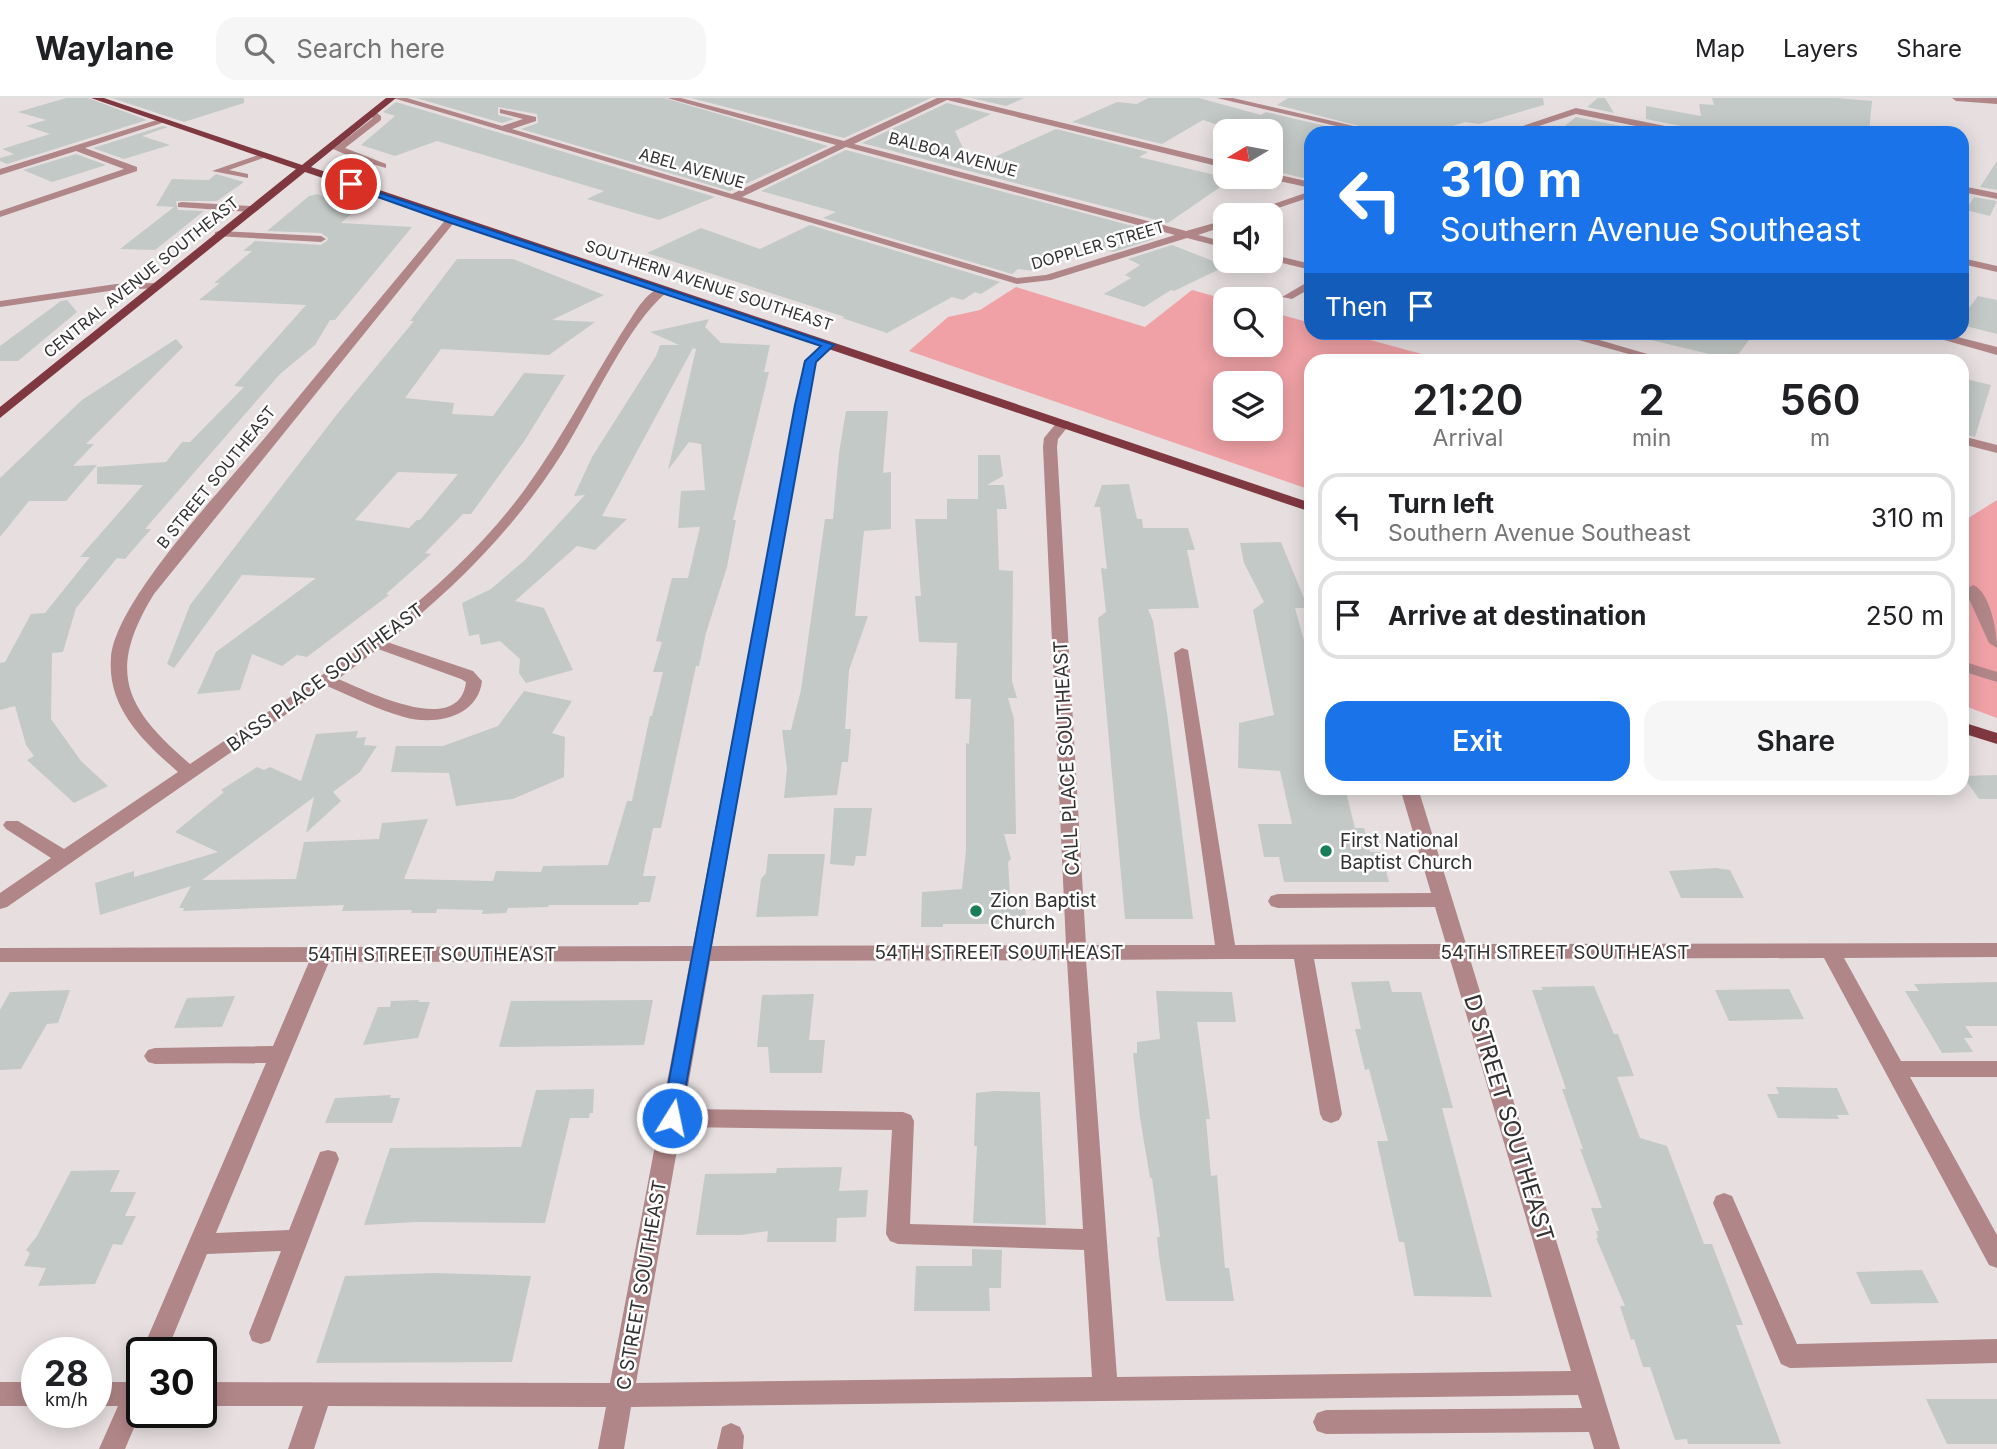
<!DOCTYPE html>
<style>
:root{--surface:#fff;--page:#f6f6f6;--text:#202124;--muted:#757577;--line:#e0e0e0;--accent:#1a73e8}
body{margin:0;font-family:Inter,sans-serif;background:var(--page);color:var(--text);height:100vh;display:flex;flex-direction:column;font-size:26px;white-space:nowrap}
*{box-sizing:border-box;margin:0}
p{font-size:23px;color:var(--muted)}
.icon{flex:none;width:38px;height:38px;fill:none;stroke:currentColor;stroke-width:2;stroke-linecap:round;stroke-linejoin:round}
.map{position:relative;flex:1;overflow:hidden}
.side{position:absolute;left:1304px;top:256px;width:665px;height:441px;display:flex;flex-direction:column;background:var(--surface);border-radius:21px;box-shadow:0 4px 18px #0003}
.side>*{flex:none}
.banner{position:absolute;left:1304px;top:28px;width:665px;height:214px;border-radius:21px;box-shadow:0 4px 18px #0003;background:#1a73e8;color:#fff;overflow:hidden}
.needle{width:46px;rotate:260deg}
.tools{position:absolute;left:1213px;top:21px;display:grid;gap:14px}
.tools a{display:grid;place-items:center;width:70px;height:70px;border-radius:14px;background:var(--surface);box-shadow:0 4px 18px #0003;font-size:35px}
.speed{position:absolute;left:21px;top:1239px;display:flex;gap:14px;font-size:35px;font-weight:700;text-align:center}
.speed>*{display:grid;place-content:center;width:91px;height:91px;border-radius:50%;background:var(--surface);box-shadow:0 4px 18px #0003;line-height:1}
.speed small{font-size:18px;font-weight:400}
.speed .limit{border:4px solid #111;border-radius:10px;background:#fff;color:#111}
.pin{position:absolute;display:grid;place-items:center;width:60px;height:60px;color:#fff;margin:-30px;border:4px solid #fff;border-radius:50%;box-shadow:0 2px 7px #0007}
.me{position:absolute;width:77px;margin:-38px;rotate:10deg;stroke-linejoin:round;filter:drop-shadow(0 0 5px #0008)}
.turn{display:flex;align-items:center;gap:24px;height:147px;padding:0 21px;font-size:32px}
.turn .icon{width:91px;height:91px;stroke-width:2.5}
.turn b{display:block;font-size:49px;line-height:60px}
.then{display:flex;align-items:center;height:66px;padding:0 21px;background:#0003;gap:14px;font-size:26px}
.eta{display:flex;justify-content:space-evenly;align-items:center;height:119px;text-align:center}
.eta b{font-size:42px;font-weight:600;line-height:49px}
.action{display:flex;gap:14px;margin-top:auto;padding:14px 21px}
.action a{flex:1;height:80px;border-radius:21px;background:var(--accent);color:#fff;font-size:28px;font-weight:600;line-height:80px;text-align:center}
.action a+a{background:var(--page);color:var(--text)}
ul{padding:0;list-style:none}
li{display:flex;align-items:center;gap:21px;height:88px;margin:0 14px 10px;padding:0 7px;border:4px solid var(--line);border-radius:21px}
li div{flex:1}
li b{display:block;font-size:26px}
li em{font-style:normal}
header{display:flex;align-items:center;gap:42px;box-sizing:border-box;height:98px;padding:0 35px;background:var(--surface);border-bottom:2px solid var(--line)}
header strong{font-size:33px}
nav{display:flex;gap:38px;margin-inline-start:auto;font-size:24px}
.search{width:490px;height:63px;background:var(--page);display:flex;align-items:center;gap:18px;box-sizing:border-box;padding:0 24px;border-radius:21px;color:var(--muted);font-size:26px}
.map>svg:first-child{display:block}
</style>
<header>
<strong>Waylane</strong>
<div class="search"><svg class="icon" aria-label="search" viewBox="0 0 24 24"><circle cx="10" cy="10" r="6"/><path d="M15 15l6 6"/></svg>Search here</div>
<nav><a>Map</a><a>Layers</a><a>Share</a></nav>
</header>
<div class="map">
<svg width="1997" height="1351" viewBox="0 0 1997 1351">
<rect width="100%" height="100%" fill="#e7dfdf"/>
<g fill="#efa1a5" fill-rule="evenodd">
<path d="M1016,189L1145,229L1192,192L1225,201V247H1270L1271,214L1311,225V234L1344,235L1444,262H1311V392L909,253L948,219L980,212ZM1225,285H1270V331H1225Z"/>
<polygon points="1997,402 1997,620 1962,607 1962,424"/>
</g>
<g fill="#c3c9c6" fill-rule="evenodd">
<polygon points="66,0 88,0 147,22 7,66 0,63 0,60 14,56 2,51 50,36 26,28 46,22 18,14"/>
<polygon points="112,0 244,0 244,5 184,24"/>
<polygon points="416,0 664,0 828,48 730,93 521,31 538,25 537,16 498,9 498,17 514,21 502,25"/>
<polygon points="691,0 931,0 844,40"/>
<polygon points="971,0 1024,0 1006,8"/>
<polygon points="1148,0 1199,0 1261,17 1266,14 1355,35 1311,35 1311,73 1303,80 1270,72 1270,33 1243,31 1235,33 1203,22 1162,46 1072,24 1117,4 1137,6"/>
<polygon points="1288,0 1543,0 1544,7 1479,26 1465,24 1431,35 1387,35 1277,7"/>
<polygon points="1598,0 1605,0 1614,15 1587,9"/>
<polygon points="1712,0 1836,0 1872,3 1869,35 1692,35 1686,29 1646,21 1646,8 1701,18 1699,6 1714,7"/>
<polygon points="396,4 715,99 659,122 587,101 604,93 437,43 395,58 361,47 395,18 383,14"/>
<polygon points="947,5 991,16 955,33 972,69 1056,31 1148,54 1139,59 1232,81 1168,125 862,45"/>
<polygon points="1576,19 1621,28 1626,35 1556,35"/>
<polygon points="163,28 168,29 142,38 170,47 124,61 93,50"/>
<polygon points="846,52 1155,134 1149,139 1154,141 1113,154 1087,141 1035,173 1018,171 1012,176 823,120 836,114 761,93"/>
<polygon points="76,56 106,67 52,84 23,72"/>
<polygon points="1997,63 1997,92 1980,89"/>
<polygon points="216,76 244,84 217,103 176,103 178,112 204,113 155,152 120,151 174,109 156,108 172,81 209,82"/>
<polygon points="317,96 357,111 341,125 412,129 335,222 330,222 315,247 280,276 145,431 151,431 125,461 117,460 76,510 63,554 52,555 51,621 81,663 108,688 74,705 27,662 34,658 26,647 15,608 0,612 0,565 5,564 31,516 45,515 90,459 80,459 143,387 97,386 97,369 166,364 182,344 190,344 244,289 234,288 306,207 199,202 220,185 214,185 252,153 243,153 255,143 321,147 327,143 328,140 321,135 267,133 309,98"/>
<polygon points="1974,99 1997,103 1990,118 1966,112"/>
<polygon points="810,127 1000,184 981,196 975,194 963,202 952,199 887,235 842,220 845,219 647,155 701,130 760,151"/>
<polygon points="1172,147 1226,168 1174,193 1171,192 1144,209 1104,196 1131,180 1125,177 1140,167 1128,161"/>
<path d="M457,161H513L604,197L552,222L595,224L549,257L441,251L405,300L454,305L452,316L493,318L524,275L565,277L525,342L471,416H463L425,455L431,456L386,496L389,497L307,559L297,557L282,568L252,556L240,592L197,596L216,554L316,480L242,477L174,570L167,566L190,507L338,315L414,223H410ZM398,374L458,376L420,422H417L409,430L355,422Z"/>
<polygon points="1978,198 1997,202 1997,236 1962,227 1962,219"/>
<polygon points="67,202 77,214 18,263 0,263 0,248 61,203"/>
<polygon points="709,221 705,229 721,245 770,247 764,274 769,274 733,422 736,422 727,469 706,535 699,568 696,568 661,730 653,730 643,778 656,778 650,804 639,804 638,807 549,807 548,809 508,810 506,815 482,816 483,812 437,811 436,815 411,815 412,812 342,813 344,807 183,813 184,810 179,810 191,788 100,817 95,785 134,773 134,779 218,754 175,734 224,694 221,692 257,669 264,672 270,669 301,683 316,636 358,633 356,640 366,639 364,647 377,648 360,674 333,694 341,703 306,735 314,699 202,782 296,781 304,744 379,741 382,725 428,721 404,781 493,783 496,773 541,774 543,768 608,767 627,703 632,703 650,618 652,618 663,574 653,574 662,544 656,543 672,480 688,480 700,429 678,430 681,393 705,392 701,346 689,344 668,372 696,251 693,250 602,418 627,421 595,452 577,448 515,503 544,510 573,572 526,585 519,575 520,561 500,543 481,547 479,536 469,538 462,505 491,491 525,462 585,397 574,398 592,359 656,258 660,247 679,247 650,234"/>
<polygon points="1652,234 1755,234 1734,262 1651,242"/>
<polygon points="176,241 183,249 86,346 94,346 73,368 97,367 66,403 29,403 0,439 0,380 82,302"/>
<polygon points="1962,280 1991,287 1975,339 1962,336"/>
<polygon points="846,313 888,313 883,375 891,374 891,431 864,433 855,518 868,518 849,572 845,631 851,631 848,664 842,664 837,697 784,700 787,671 782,632 791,632 801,592 825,421 833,421 839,355"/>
<polygon points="978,357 1000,357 1003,378 987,387 1004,387 1007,411 997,411 999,472 1013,473 1012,583 1017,600 1008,600 1014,621 1016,736 1004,736 1011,761 1008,764 1010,797 1025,797 1026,826 943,826 943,829 921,829 922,794 962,791 966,752 966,645 969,646 971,601 955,601 957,545 919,544 915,498 921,498 915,421 947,421 947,401 978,401"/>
<polygon points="1129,386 1137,421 1142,421 1143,430 1188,430 1195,452 1187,452 1199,510 1148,511 1153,523 1167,615 1193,821 1125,821 1098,520 1106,514 1101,470 1107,471 1100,409 1094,409 1102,387"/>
<polygon points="1281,444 1308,510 1295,510 1311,568 1311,690 1345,690 1355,730 1364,730 1370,754 1381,754 1389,784 1284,784 1279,759 1264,759 1258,726 1292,726 1280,673 1238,670 1239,625 1274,617 1253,512 1264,504 1244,465 1240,445"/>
<polygon points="524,593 572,603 552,635 565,639 564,679 513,701 456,708 449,675 391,674 396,648 443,648 498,628"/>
<polygon points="1997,677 1997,701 1979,701 1963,678"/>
<polygon points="834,710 872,710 866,758 856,758 854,768 830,766"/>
<polygon points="768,756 825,756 818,818 756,819 761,781 766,775"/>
<polygon points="1716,770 1730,772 1744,800 1681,800 1669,773"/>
<polygon points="1389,883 1392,894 1421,894 1453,1010 1442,1010 1492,1199 1414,1198 1404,1144 1399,1144 1377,1043 1388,1043 1369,971 1365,972 1355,931 1361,931 1351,884"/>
<polygon points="1997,884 1997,928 1965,928 1973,940 1964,940 1973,954 1942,955 1905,893 1919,893 1914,886"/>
<polygon points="1594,888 1614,936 1618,936 1634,978 1617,979 1640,1040 1667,1048 1704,1146 1712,1146 1715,1154 1743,1227 1736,1227 1781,1346 1688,1346 1687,1341 1675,1342 1650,1269 1643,1269 1634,1241 1631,1242 1620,1208 1625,1208 1596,1140 1598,1140 1596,1133 1599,1133 1591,1110 1602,1110 1580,1051 1583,1051 1562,991 1566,991 1532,892 1543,892 1541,889"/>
<polygon points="1789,891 1804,921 1729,923 1715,892"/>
<polygon points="70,892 58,925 47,926 21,971 0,972 0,912 10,894"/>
<polygon points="1156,893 1232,894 1236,924 1197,924 1210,1021 1206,1021 1211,1078 1217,1077 1225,1170 1229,1170 1234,1203 1166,1203 1159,1158 1157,1139 1160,1139 1152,1080 1150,1080 1140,1020 1133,955 1137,955 1137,944 1160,941"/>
<polygon points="814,896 809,942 825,942 822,975 770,975 768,949 757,949 762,897"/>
<polygon points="235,898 222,929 174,930 187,900"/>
<polygon points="419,902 418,904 430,904 418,940 363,947 378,909 390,909 391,903"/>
<polygon points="653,902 644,947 499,949 511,903"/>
<polygon points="1776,989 1837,990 1849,1017 1837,1017 1839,1021 1778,1020 1767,996 1779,996"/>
<polygon points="594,991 593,1015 590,1015 589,1020 570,1020 545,1125 417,1124 364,1127 390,1050 521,1049 536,992"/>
<polygon points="994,993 1040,994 1046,1127 973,1125 977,1048 974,1048 976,995"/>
<polygon points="391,997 390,1000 400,1000 392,1025 325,1025 335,1000"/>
<polygon points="842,1069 839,1093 868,1092 866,1119 837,1120 836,1144 767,1144 768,1133 741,1137 696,1137 705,1076 776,1075 777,1070"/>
<polygon points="120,1072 110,1094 136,1094 125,1118 136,1118 122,1147 113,1146 95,1186 38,1188 46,1170 24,1168 30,1155 26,1152 37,1138 71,1073"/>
<polygon points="972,1151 1002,1152 1001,1190 989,1190 990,1213 914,1213 916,1168 972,1168"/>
<polygon points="1922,1172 1939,1205 1871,1206 1856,1174"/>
<polygon points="434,1175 531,1178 512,1264 316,1265 345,1178"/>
<polygon points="1926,1301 1997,1301 1997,1346 1947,1346"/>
</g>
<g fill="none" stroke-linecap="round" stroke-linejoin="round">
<g fill="#b18688" fill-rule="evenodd">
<path d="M393,0H407L502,28L523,21L500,15V11L536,19V23L512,31L732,96L836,47L667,0H681L844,43L937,0H960L1225,64V70L947,2L854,46L1186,133L1225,122V128L1198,137L1225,144V150L1187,140L1051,182L1017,186ZM846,49L1175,137L1046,177L1017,180L742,99Z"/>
<polygon points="1217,0 1233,0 1384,35 1366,35"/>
<polygon points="1952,0 1997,0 1997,6 1956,3"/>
<polygon points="1576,10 1685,32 1690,35 1671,35 1576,16 1517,35 1502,35"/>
<polygon points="373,12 381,18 381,22 345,50 386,66 386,70 365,64 329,79 321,79 321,75 356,61 333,51 373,20 368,15"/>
<polygon points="160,21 168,23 85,50 137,69 137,73 0,119 0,113 124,71 76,53 0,77 0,71"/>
<polygon points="264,55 272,57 229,72 248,76 248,80 212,73"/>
<polygon points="1270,75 1311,84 1311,90 1266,80 1270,79"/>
<polygon points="1962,88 1997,95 1997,101 1962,94"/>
<polygon points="1311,93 1311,99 1257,117 1242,117"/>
<polygon points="182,104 250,108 255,111 250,114 178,109 178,105"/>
<path d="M447,120L456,122L154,496C106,574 125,610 190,666C308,586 436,510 523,394C565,337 596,273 635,214C643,203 653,188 667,190V194C627,227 592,308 563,354C516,429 456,489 387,544L473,573L482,583C478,619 435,628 404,619C378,612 353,599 327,588L7,809L0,811V795L51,760L6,731L3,727L6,723H18L64,751L178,674C144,644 107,610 111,560C115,502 228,385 268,336C327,264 387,192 447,120ZM378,551L461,581L466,584C459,641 366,592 338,581Z"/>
<polygon points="219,133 321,138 326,141 321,144 215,138 215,134"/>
<polygon points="1270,156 1311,166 1311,172 1270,162"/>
<polygon points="1962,160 1997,168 1997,174 1962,166"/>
<polygon points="1311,182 1311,190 1292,201 1282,199"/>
<polygon points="155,185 159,186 159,190 116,192 0,209 0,203 116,186"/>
<polygon points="1550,234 1572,234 1668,262 1650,262"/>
<polygon points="1916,234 1938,234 1997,249 1997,257"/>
<path d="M829,243L835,247L816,264L807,307L712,848L1066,847L1043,349L1044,340L1058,323H1068L1070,326L1058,341L1057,349L1086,847H1215L1174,555L1182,550L1188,552L1235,847L1446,846L1435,809L1278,810L1271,808L1268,803L1271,798L1278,796L1431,795L1400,690H1418L1466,846L1997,845V859L1844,860L1901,963H1997V979H1910L1997,1137V1170L1989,1167L1824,860L1470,861L1620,1351H1594L1589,1334L1326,1336L1317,1333L1313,1324L1317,1315L1326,1312L1582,1310L1578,1297L631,1309L624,1351H598L606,1309L328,1308L314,1351H288L303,1308H201V1284L610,1285L690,863L329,864L216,1135L289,1132L320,1054L328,1052L336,1054L339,1061L270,1243L261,1246L252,1243L249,1235L281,1153L207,1156L166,1255H142V1258L141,1255L266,965L155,966L148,964L144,958L148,952L155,950L273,948L309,864H0V850L693,848L804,263ZM1226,861H1294L1320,1016L1323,1022L1331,1025L1339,1022L1342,1016L1314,861H1450L1571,1273L1117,1279L1086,862ZM1067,862L1083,1131L910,1126L914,1023L911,1017L903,1014L684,1011L710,863ZM681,1029L892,1032L886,1136L890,1143L898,1146L1084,1152L1092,1279L636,1285Z"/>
<polygon points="1962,338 1997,347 1997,355 1962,346"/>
<path d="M1973,487C1990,493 1997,534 1997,550L1989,545L1965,492Z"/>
<polygon points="1962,563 1997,574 1997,584 1962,573"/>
<polygon points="1724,1095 1732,1098 1797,1246 1997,1241 1997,1265 1790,1270 1781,1266 1713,1105 1716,1098"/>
<polygon points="142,1269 142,1311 125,1351 99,1351 118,1308 96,1308 96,1284 128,1284 133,1273"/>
<rect x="0" y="1284" width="37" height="24"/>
<polygon points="731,1325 740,1329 744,1338 743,1351 717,1351 722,1329"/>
</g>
<g fill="#803840" fill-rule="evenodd">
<polygon points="91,0 104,0 302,67 386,0 396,0 311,69 1311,405 1311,414 305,74 0,320 0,309 296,71"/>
<polygon points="1962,624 1997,635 1997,646 1962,635"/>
</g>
</g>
<polygon fill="#1a73e8" stroke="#114b97" stroke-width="2" points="347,84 834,247 816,264 679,1026 672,1028 665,1026 662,1020 795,307 805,263 821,248 448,124 347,88"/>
<g fill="#177e58" stroke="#fff" stroke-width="2.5">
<circle cx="1326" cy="753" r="7"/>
<circle cx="976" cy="813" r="7"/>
</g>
<g text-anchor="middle" stroke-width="5" stroke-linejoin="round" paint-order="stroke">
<g font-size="16" fill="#323030" stroke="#fff">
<text transform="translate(953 56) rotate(15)" y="6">BALBOA AVENUE</text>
<text transform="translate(692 70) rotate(16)" y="6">ABEL AVENUE</text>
<text transform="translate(1098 147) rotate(-16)" y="6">DOPPLER STREET</text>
<text transform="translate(141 179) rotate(-39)" y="6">CENTRAL AVENUE SOUTHEAST</text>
<text transform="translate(709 187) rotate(18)" y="6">SOUTHERN AVENUE SOUTHEAST</text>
<text transform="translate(216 379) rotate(-51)" y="6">B STREET SOUTHEAST</text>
</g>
<g font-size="19" fill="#323030" stroke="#fff">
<text transform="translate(325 579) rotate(-36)" y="7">BASS PLACE SOUTHEAST</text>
<text transform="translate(1066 660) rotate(-93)" y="7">CALL PLACE SOUTHEAST</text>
<text x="999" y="861">54TH STREET SOUTHEAST</text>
<text x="1565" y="861">54TH STREET SOUTHEAST</text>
<text x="432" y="863">54TH STREET SOUTHEAST</text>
<text transform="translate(641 1187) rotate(-80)" y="7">C STREET SOUTHEAST</text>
</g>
<g font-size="19" fill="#323030" stroke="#fff" text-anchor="start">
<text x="1340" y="749">First National<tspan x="1340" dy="22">Baptist Church</tspan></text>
<text x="990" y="809">Zion Baptist<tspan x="990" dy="22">Church</tspan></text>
</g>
<g font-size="23" fill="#323030" stroke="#fff">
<text transform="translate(1509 1020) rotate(73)" y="8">D STREET SOUTHEAST</text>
</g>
</g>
</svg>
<div class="tools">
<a><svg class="needle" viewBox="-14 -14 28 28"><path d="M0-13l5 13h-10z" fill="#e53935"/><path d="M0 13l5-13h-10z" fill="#757577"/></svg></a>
<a><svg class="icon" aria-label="sound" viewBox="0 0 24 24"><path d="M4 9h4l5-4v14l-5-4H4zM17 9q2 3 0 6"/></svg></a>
<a><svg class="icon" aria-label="search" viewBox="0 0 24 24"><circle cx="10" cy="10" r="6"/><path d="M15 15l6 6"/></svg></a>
<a><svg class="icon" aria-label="layers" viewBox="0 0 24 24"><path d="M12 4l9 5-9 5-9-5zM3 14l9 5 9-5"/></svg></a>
</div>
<div class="speed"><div>28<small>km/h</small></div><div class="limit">30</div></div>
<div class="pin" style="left:351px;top:86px;background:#d93025"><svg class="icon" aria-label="arrive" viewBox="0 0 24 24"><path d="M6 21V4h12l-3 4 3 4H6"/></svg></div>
<svg class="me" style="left:672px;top:1020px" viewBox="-20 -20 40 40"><circle r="17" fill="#1a73e8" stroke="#fff" stroke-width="3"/><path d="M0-11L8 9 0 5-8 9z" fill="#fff"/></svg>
<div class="banner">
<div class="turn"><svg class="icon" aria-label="left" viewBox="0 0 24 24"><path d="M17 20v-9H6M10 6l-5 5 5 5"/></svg><div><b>310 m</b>Southern Avenue Southeast</div></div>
<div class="then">Then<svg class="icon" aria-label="arrive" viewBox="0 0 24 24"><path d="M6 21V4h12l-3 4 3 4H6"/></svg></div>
</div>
<section class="side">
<div class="eta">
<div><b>21:20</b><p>Arrival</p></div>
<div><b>2</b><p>min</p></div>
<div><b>560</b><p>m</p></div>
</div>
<ul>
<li><svg class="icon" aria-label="left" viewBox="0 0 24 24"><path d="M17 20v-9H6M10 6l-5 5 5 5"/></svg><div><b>Turn left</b><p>Southern Avenue Southeast</p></div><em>310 m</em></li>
<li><svg class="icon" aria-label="arrive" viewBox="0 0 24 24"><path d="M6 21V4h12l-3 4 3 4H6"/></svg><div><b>Arrive at destination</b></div><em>250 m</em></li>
</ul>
<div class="action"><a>Exit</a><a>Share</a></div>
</section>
</div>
